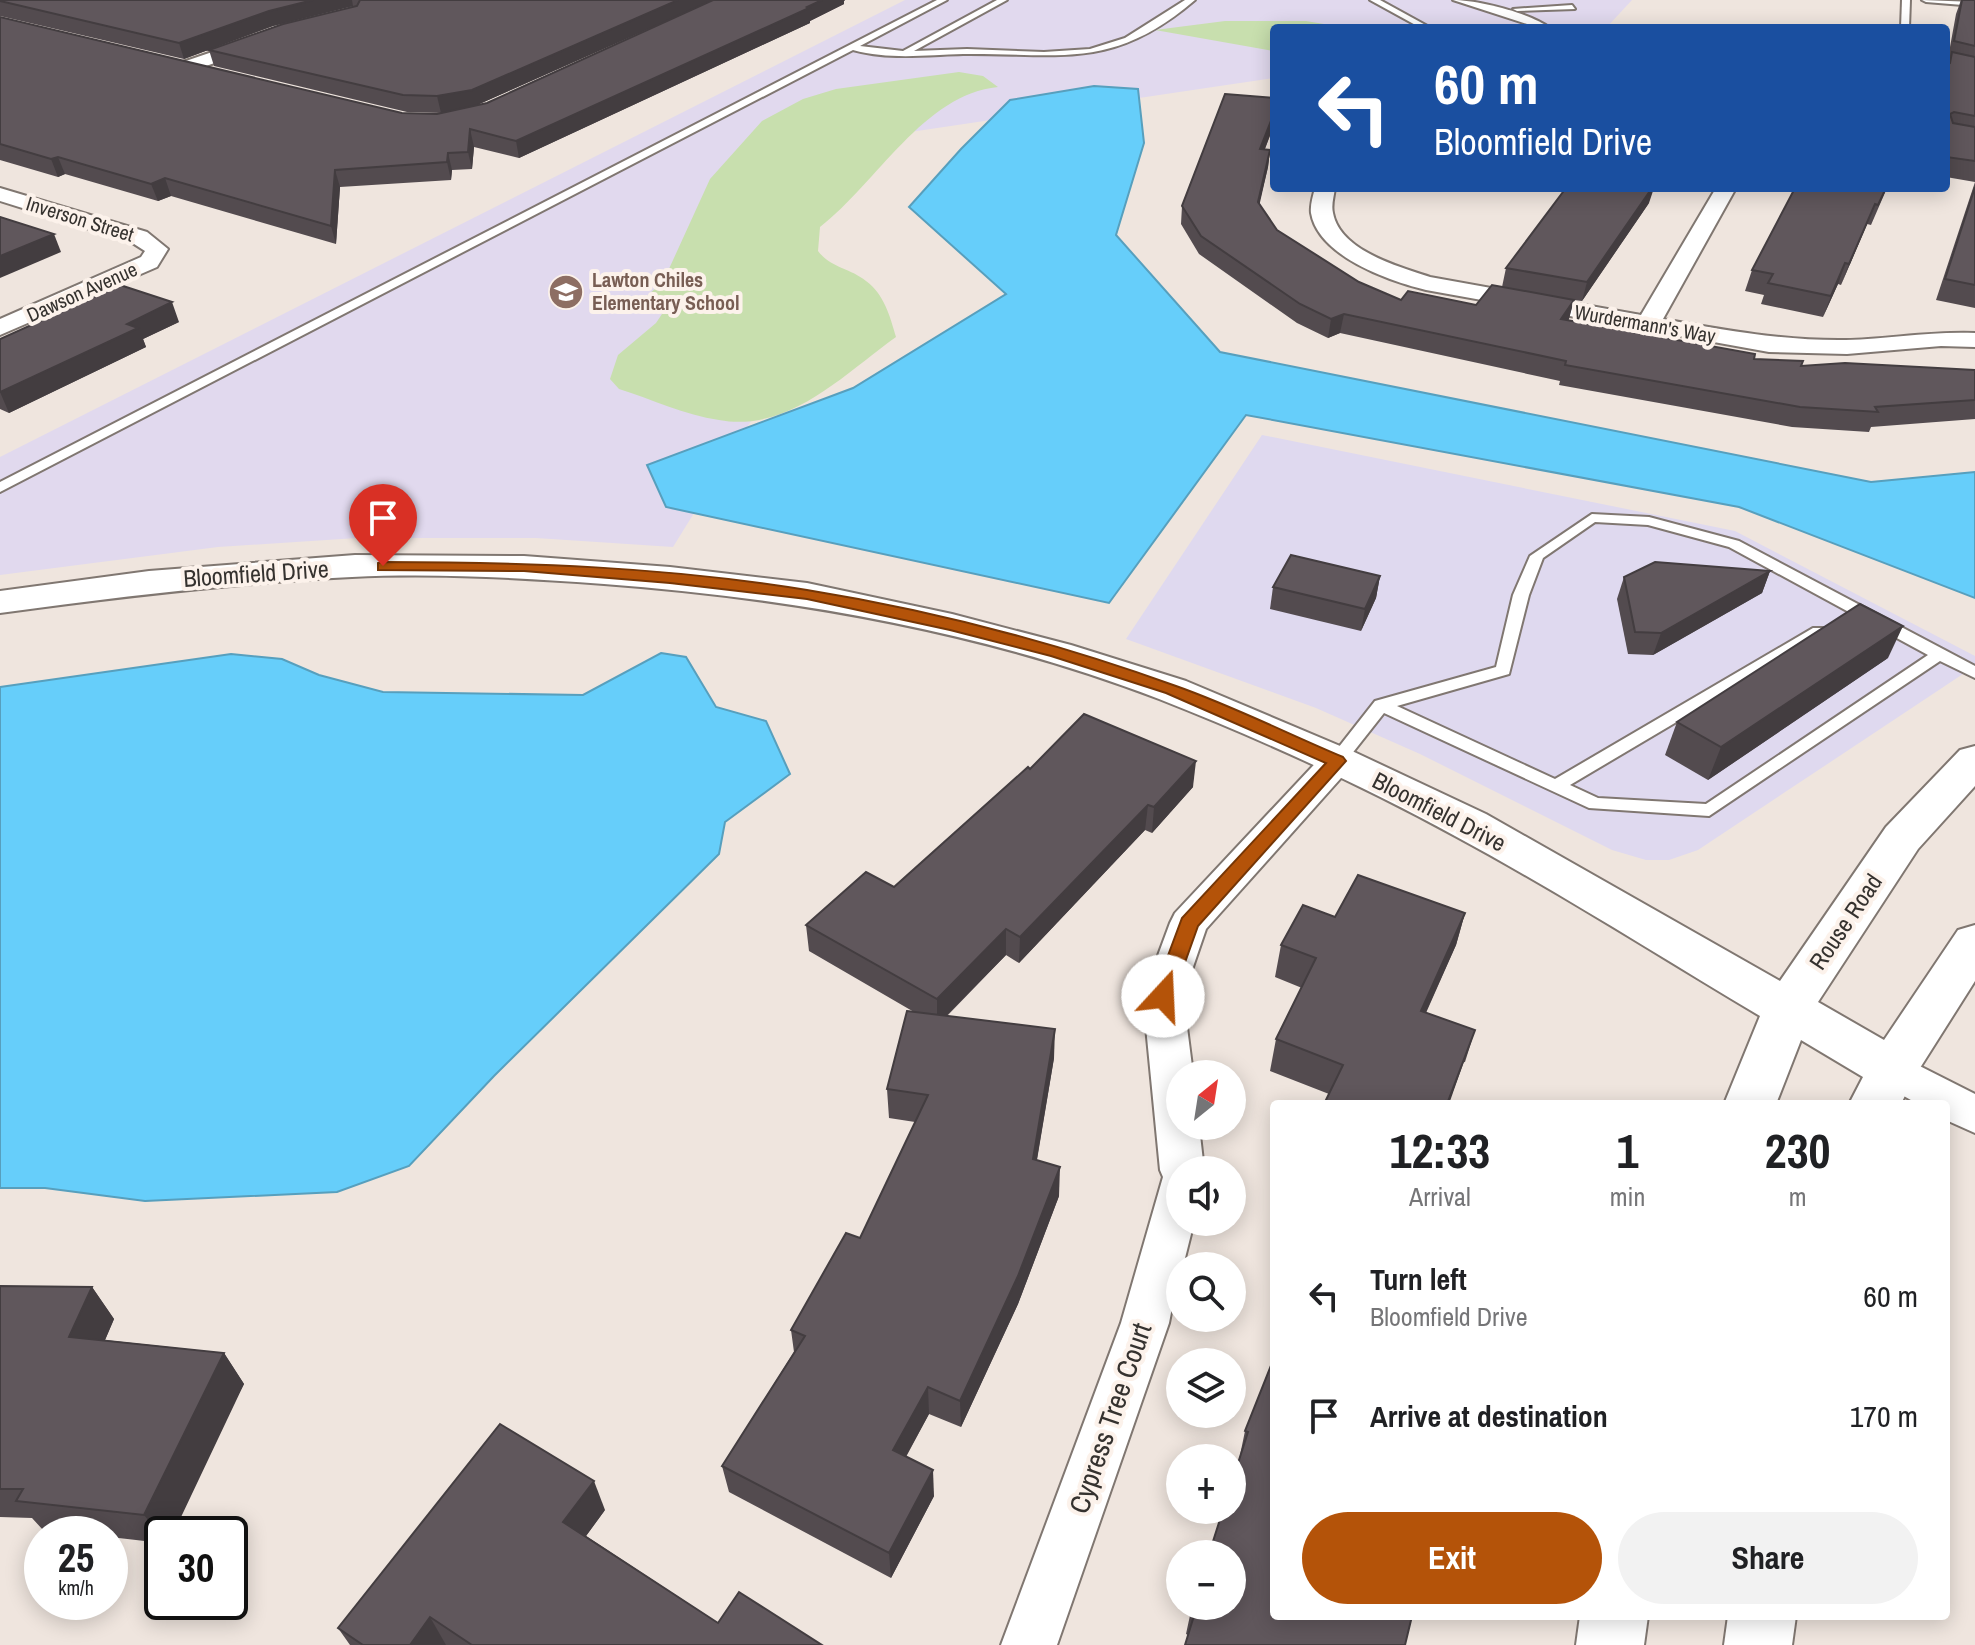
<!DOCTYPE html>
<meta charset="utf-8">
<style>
:root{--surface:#fff;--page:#f2f2f2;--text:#202124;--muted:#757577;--accent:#b45309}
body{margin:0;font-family:"Archivo Narrow",sans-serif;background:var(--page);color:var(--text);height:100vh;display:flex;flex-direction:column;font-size:30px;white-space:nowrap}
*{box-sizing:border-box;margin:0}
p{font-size:26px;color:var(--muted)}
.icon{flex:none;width:44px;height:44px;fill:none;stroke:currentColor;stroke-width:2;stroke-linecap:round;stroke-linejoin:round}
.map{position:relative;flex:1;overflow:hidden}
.details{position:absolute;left:1270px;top:1100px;width:680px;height:520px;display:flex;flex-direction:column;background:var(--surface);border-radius:8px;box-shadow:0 4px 20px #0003}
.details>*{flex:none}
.top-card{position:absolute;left:1270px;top:24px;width:680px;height:168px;border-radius:8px;box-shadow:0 4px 20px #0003;background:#1a4fa0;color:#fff;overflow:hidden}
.needle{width:52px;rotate:30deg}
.controls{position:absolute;left:1166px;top:1060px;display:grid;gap:16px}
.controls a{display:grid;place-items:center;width:80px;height:80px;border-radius:50%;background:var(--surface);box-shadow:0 4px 20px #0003;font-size:40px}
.speed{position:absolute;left:24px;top:1516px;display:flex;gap:16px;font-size:40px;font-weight:700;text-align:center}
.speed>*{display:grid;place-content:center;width:104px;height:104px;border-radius:50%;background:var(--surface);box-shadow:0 4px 20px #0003;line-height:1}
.speed small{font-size:20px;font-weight:400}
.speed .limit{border:4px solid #111;border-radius:12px;background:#fff;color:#111}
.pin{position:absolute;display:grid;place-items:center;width:68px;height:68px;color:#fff;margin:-82px -34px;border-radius:50% 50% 50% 0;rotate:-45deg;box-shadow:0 0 8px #0007}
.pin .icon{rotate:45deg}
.me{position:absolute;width:88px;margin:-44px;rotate:20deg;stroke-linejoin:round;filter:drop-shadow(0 0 6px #0008)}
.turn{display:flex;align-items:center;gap:28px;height:168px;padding:0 32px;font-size:36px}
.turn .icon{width:104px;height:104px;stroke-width:2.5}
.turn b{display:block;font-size:56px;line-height:68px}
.eta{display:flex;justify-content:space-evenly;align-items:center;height:136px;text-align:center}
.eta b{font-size:48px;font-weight:700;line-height:56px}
.action{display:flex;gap:16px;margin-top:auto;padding:16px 32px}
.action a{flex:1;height:92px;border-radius:48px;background:var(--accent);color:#fff;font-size:32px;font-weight:700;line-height:92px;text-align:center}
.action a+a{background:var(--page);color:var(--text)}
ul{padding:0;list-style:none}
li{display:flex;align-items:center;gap:24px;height:120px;padding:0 32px}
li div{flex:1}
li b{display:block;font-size:30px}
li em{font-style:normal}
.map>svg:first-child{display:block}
</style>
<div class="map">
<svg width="1975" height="1645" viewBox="0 0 1975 1645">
<rect width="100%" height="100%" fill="#efe5de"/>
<polygon fill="#dfd9ef" points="1262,435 1735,531 1975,656 1975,666 1698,850 1669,860 1646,860 1612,850 1420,754 1316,708 1126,639"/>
<polygon fill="#e1d9ee" points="905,0 1632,0 1606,28 1274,28 1274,78 890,135 761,280 764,400 673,547 536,538 357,538 218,547 0,575 0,457"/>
<g fill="#c8dfae">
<polygon points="1225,21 1306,21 1348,28 1274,28 1274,51 1155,30"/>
<path d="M959,72L983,76L998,87C924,94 877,183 820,227L818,251C831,268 850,268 866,281C884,294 890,316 896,337C844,374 789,433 719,420C685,415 651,399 619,389L610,379L618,355L656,323L662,314L653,304L642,300L663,282L710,179L762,121L803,99L836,89Z"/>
</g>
<g fill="#66cefa" stroke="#579fbd" stroke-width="2">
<polygon points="1094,86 1138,89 1144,143 1116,235 1220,352 1871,482 1975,472 1975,598 1739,507 1246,415 1109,603 666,507 647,465 853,388 1006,294 909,207 961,149 1010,100"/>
<polygon points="661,653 686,657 716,707 766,721 790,774 725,822 719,854 494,1076 409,1166 337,1192 145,1201 45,1188 0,1188 0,687 231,654 282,659 319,675 383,692 583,695"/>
</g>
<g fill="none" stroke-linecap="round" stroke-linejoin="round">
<g stroke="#807771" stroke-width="4">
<g id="service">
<path d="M937,0H947L860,46L903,51L997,0H1007L914,51L967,49L1044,52L1090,49L1125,38L1185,0H1195C1112,71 1061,53 963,54C927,55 889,60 853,50L0,492V482Z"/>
<polygon points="1370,0 1380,0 1431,28 1421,28"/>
<path d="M1453,0C1478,0 1530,13 1550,28H1539Z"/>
<polygon points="1902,0 1910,0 1909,28 1901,28"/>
<polygon points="1922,0 1975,2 1975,6 1926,2"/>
<polygon points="1572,5 1575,9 1517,11 1513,9"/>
<path d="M1592,514L1649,517L1739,541L1975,666V678L1940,661L1709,816L1589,808L1384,713L1343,765H1331L1328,761L1331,757L1375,701L1496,667L1513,595L1530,556ZM1595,522L1648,525L1729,547L1928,655L1706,804L1598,798L1570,785L1825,634L1827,631L1825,628H1813L1555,779L1397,706L1509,674L1529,595L1543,558Z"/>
</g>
</g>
<g stroke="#807771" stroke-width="4">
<g id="minor">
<polygon points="256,37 262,38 265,42 262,46 192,71 180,71 177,67 180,63"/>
<polygon points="0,188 147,232 168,249 157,267 0,335 0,319 141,257 145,251 131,242 0,201"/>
<path d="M1315,188H1335C1334,196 1331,205 1333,213C1340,251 1400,267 1430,277L1641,315L1716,188H1736L1663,319C1724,330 1784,341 1846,340C1889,339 1932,331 1975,333V347L1941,346L1847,354L1769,352L1426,290C1389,281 1318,256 1311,213C1310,205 1313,196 1315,188Z"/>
<polygon points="1337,750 1349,753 1354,761 1349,769 1206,929 1183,996 1193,1074 1180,1074 1180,1126 1199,1126 1204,1170 1180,1170 1180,1222 1194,1222 1183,1266 1180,1266 1169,1323 1057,1645 1001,1645 1121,1323 1163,1177 1160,1170 1143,996 1170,923 1175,913 1325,753"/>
<polygon points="1892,1052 1975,1094 1975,1133 1946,1120 1946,1104 1918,1104 1877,1081 1871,1069 1877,1057"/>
</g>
</g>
<g stroke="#807771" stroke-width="4">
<g id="tertiary">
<path d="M355,555L524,556L670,567L807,583L952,614L1071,645L1186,681L1352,751L1486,814L1780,981L1886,827L1960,750L1975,746V786L1918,849L1818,1002L1884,1040L1958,930L1975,925V981L1913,1079L1901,1104H1849L1863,1077L1801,1040L1776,1104H1724L1760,1016C1659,956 1559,892 1455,836C1362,785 1258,738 1159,699C982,631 792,598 604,584C521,578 436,573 352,577C234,583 117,597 0,613V591L149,571Z"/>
<polygon points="1580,1616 1648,1616 1644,1645 1576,1645"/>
<polygon points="1728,1616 1796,1616 1792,1645 1724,1645"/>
</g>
</g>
<use href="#service" fill="#fff" fill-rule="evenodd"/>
<use href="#minor" fill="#fff" fill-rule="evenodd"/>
<use href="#tertiary" fill="#fff" fill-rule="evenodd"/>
</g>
<g fill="#534b4f" fill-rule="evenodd">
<path d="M0,0H845L844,1V4L810,21V23L519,158L474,147L472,169L452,170L451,180L340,187L336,244L171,196L158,201L65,174L58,177L0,160V17L402,113L437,114L441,113L407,112L214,66L209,50L353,6L273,26L184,59L0,16ZM697,7L487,103L477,105Z"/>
<polygon points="1961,0 1975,0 1975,308 1936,300 1975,182 1946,177 1946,65 1948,64 1950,59 1948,58 1956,14"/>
<polygon points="1274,113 1274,125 1265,149 1270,150 1268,167 1259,204 1277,230 1359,282 1401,300 1476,305 1502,287 1506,268 1649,203 1582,301 1574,300 1568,321 1754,359 1801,366 1975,370 1975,419 1871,427 1869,432 1792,427 1559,385 1560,381 1340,333 1328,338 1297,323 1199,254 1181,224 1182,206"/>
<polygon points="1795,188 1887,188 1871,225 1867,224 1841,285 1838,284 1823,317 1761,304 1764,295 1745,291 1752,270"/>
<polygon points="179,322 143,339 146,347 9,413 0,409 0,339"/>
<polygon points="1770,571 1762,593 1653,655 1628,654 1617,599 1624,577"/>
<polygon points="1380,576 1376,598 1361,631 1270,609 1273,587"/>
<polygon points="1888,658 1708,780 1665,755 1677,722"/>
<polygon points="1030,769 1193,787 1152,833 1145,830 1019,963 1006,955 947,1016 1054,1058 1037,1160 1059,1196 1018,1304 961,1427 929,1414 906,1457 934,1496 891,1578 729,1492 722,1466 794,1352 791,1330 860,1238 915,1122 889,1118 887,1089 914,1012 809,951 806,925 894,887"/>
<polygon points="1465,913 1456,945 1426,1013 1475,1030 1465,1062 1329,1094 1270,1071 1276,1039 1302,988 1275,977 1281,945 1335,917"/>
<polygon points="0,1286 92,1287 114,1319 105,1340 224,1353 244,1384 162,1534 162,1543 110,1537 110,1534 80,1534 43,1530 32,1518 0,1517"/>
<polygon points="1274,1358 1188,1635 1186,1634 1192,1606 1239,1460 1245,1431"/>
<polygon points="605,1510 586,1536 718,1623 822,1645 350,1645 338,1628"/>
</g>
<g fill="#433d40">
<polygon points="313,0 352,0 353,6 273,26 184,59 179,43 269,11"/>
<polygon points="678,0 714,0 475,106 441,113 437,96"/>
<polygon points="822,0 845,0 844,1 844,4 810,21 810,23 519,158 516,141"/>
<polygon points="1274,113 1274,125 1258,166 1260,149"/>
<polygon points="470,129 474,147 472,169 468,152"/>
<polygon points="1270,150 1268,167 1256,220 1258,202"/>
<polygon points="448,153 452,170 451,180 447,162"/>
<polygon points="58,157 65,174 58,177 51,159"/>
<polygon points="335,170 340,187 336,244 331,226"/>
<polygon points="165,178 171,196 158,201 151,184"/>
<polygon points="1652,188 1654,188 1649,203 1582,301 1587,282"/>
<polygon points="1875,204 1867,224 1841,285 1849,264"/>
<polygon points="54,234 61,252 0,278 0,256"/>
<polygon points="1845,263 1838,284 1823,317 1831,296"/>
<polygon points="1574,300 1569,319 1556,339 1561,319"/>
<polygon points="172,302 179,322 143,339 146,347 9,413 0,392 127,324"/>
<polygon points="1344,314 1340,333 1328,338 1331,319"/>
<polygon points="1770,571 1762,593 1653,655 1661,633"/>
<polygon points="1380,576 1376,598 1361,631 1365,609"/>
<polygon points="1903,626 1888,658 1708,780 1721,747"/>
<polygon points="1196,761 1193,787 1152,833 1154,807"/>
<polygon points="1148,805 1145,830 1019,963 1020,937"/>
<polygon points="1465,913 1456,945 1412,1043 1421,1011"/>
<polygon points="1006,929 1006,955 937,1025 937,999"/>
<polygon points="1055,1029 1054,1058 1032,1188 1033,1159"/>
<polygon points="1475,1030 1449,1104 1447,1104"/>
<polygon points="1060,1167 1059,1196 1018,1304 961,1427 960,1401"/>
<polygon points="92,1287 114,1319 93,1368 69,1337"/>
<polygon points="224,1353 244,1384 173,1534 162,1534 162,1537 144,1515"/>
<polygon points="928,1387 929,1414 895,1476 893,1450"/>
<polygon points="933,1470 934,1496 891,1578 889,1553"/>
<polygon points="594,1481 605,1510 575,1551 563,1522"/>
<polygon points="430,1617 446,1645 410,1645"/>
</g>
<g fill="#60575c" stroke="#433d40" stroke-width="2">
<polygon points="0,0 313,0 269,11 179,43 0,1"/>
<polygon points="360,0 678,0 472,90 437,96 403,95 209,50 283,24 357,6"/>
<polygon points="713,0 822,0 807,7 809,8 516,141 470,129 468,152 448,153 447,162 335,170 331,226 165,178 151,184 58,157 51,159 0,144 0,17 402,113 437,114 487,103"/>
<polygon points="1962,0 1975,0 1975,46 1954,41"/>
<polygon points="1952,52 1975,57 1975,116 1954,112 1950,114 1953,123 1975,127 1975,161 1946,157 1946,65 1950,63"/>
<polygon points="1225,94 1274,98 1274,113 1260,149 1270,150 1258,202 1277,230 1359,282 1401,300 1408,291 1476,305 1492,285 1574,300 1561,319 1755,354 1754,359 1803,361 1801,366 1845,363 1975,370 1975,400 1875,407 1878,412 1800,407 1565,365 1566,361 1344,314 1331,319 1300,304 1201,236 1182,206"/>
<polygon points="1975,187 1975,285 1945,279"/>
<polygon points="1566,188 1652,188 1587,282 1506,268"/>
<polygon points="1795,188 1886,188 1878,205 1875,204 1849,264 1845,263 1831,296 1768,283 1773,274 1752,270"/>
<polygon points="0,217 54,234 0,256"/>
<polygon points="120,285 172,302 127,324 138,328 0,392 0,339"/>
<polygon points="1291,555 1380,576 1365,609 1273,587"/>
<polygon points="1655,562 1770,571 1661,633 1635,632 1624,577"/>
<polygon points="1860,604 1903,626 1721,747 1677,722"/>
<polygon points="1084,714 1196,761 1154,807 1148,805 1020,937 1006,929 937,999 806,925 866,872 894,887 1028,767 1030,769"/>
<polygon points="1358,875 1465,913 1421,1011 1475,1030 1447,1104 1324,1104 1343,1065 1276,1039 1316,958 1281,945 1303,905 1335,917"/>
<polygon points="907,1011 1055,1029 1033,1159 1060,1167 1018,1276 960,1401 928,1387 893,1450 933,1470 889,1553 722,1466 805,1336 791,1330 846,1233 860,1238 928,1095 887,1089"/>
<polygon points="0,1286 92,1287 69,1337 224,1353 144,1515 16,1501 23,1489 0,1489"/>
<polygon points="1274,1358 1274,1616 1412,1616 1405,1645 1185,1645 1196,1609 1191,1607 1192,1606 1232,1606 1232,1554 1209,1554 1223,1510 1232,1510 1232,1482 1248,1432 1245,1431"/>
<polygon points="500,1424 594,1481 563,1522 718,1623 739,1592 822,1645 472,1645 430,1617 410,1645 363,1645 338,1628"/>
</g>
<path fill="#b45309" stroke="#753606" stroke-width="2" d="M383,562C525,562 667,567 807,590C931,610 1057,643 1176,686C1233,706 1288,734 1343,757L1346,761L1198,926L1173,996L1170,1001H1156L1153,996L1182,918L1326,763L1166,693L1051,656L950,630L807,599L670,583L524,571L378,570V563Z"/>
<defs>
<g id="school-disc" transform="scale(1.8)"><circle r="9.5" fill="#8d6e63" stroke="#fcf2eb"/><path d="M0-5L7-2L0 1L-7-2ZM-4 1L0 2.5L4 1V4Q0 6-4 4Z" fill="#fff"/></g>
</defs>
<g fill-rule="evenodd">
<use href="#school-disc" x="566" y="292"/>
</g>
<g text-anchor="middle" stroke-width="8" stroke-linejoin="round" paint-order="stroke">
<g font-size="20" fill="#35322f" stroke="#fcf2eb">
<text transform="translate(80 219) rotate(17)" y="7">Inverson Street</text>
<text transform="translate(82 292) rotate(-24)" y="7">Dawson Avenue</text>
<text transform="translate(1645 324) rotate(10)" y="7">Wurdermann's Way</text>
</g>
<g font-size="20" font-weight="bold" fill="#785e54" stroke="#fcf2eb" text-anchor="start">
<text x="592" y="287">Lawton Chiles<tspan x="592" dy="23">Elementary School</tspan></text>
</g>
<g font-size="24" fill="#35322f" stroke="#fcf2eb">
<text transform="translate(256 574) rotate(-4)" y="8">Bloomfield Drive</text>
<text transform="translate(1439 812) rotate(27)" y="8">Bloomfield Drive</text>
<text transform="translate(1846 922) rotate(-56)" y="8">Rouse Road</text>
</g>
<g font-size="28" fill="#35322f" stroke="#fcf2eb">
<text transform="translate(1110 1418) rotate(-71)" y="10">Cypress Tree Court</text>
</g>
</g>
</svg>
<div class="controls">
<a><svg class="needle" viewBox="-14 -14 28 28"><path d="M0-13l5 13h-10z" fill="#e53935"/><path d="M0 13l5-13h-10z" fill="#757577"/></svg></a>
<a><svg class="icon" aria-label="sound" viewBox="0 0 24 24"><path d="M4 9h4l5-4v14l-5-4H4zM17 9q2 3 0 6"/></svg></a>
<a><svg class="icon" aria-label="search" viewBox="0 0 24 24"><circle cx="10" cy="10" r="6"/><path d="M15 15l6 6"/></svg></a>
<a><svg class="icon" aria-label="layers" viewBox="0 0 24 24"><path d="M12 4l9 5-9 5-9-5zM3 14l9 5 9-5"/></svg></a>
<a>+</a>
<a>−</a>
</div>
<div class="speed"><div>25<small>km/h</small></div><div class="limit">30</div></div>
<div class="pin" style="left:383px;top:566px;background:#d93025"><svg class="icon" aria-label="arrive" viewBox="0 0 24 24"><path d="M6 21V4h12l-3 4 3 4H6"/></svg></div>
<svg class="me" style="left:1163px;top:996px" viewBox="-20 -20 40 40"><circle r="19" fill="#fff"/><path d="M0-13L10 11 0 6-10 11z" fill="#b45309"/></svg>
<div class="top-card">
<div class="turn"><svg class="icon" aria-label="left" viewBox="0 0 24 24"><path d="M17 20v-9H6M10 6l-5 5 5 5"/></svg><div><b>60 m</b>Bloomfield Drive</div></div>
</div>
<section class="details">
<div class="eta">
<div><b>12:33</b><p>Arrival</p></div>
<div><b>1</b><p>min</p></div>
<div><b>230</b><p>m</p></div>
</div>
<ul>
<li><svg class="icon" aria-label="left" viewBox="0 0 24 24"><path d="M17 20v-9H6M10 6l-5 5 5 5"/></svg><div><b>Turn left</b><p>Bloomfield Drive</p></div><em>60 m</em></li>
<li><svg class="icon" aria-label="arrive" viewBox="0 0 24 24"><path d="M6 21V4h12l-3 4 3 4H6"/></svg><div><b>Arrive at destination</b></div><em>170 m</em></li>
</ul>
<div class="action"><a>Exit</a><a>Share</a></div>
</section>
</div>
